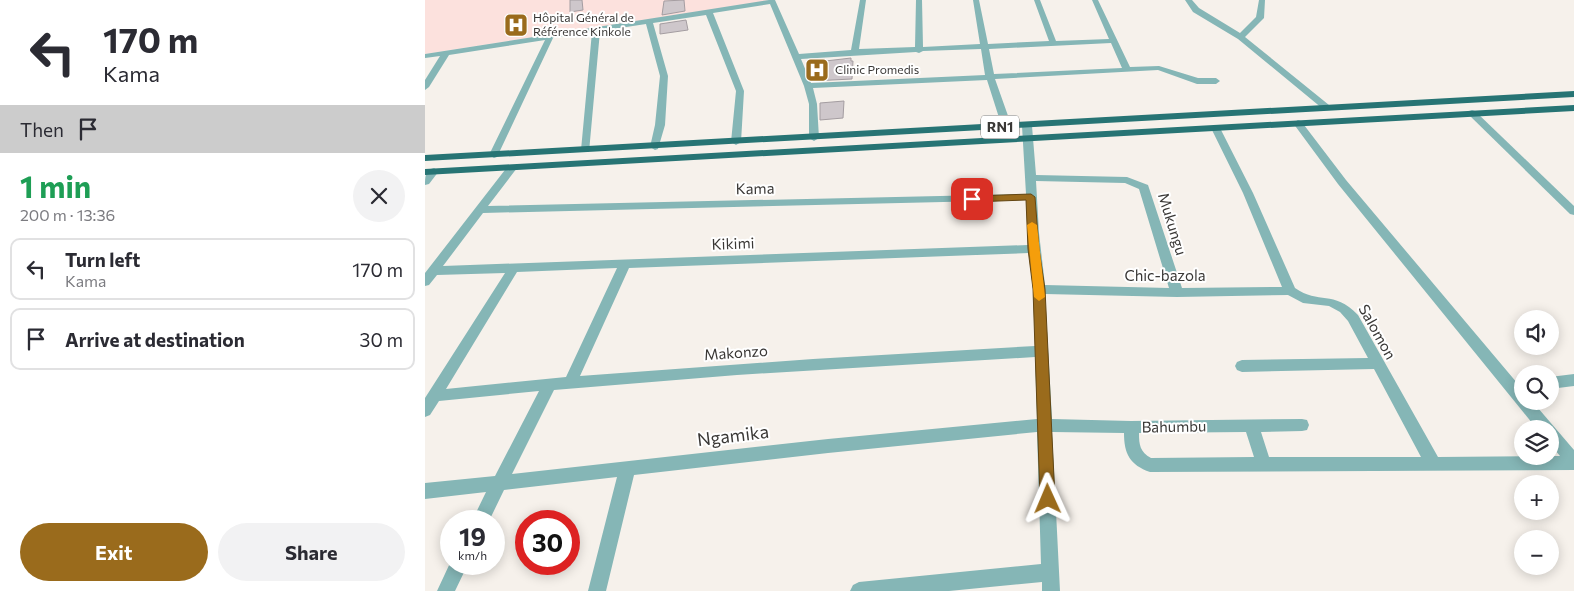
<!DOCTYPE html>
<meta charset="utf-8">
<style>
:root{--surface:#fff;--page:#f2f2f3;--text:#2b2b33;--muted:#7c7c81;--line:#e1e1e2;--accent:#9a6b1c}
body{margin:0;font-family:Commissioner,sans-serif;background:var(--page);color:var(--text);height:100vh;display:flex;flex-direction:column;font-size:19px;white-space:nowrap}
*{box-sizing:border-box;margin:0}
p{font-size:16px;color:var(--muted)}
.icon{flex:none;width:28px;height:28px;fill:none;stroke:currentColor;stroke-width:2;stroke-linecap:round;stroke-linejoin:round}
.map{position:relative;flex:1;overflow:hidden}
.panel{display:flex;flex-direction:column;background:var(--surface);width:425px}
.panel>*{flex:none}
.hud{background:#fff;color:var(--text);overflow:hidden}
.fabs{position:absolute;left:1089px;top:310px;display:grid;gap:10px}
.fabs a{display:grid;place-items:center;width:45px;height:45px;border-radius:50%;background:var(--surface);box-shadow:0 2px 12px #0003;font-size:25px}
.speed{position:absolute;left:15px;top:510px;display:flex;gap:10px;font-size:25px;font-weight:700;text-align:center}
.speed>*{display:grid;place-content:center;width:65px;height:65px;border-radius:50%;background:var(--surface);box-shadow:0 2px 12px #0003;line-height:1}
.speed small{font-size:12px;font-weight:400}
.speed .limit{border:8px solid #d22;background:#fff;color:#111}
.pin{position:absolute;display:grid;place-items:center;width:42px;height:42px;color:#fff;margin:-21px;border-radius:10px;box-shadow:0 2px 8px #0006}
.me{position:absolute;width:55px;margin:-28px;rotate:359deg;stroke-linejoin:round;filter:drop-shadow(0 0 4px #0008)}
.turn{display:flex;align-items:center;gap:18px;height:105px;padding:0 20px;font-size:22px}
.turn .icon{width:65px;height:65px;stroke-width:2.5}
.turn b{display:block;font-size:35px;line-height:42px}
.then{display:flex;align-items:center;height:48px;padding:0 20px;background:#0003;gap:10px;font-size:19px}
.round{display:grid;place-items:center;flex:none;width:52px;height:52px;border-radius:26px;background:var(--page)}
.headline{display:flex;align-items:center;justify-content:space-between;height:85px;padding:0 20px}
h1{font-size:30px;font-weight:700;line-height:38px;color:#1e9e55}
.primary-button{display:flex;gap:10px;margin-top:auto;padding:10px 20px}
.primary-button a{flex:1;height:58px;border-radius:30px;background:var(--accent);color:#fff;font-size:20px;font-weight:700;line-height:58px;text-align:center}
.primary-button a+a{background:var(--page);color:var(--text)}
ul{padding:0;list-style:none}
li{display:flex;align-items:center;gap:15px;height:62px;margin:0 10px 8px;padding:0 10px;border:2px solid var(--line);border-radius:10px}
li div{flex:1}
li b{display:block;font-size:19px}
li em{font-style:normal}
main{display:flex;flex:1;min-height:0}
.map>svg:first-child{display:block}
</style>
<main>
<section class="panel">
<div class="hud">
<div class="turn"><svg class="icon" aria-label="left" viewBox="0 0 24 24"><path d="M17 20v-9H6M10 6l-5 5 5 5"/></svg><div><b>170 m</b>Kama</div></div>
<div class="then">Then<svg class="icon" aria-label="arrive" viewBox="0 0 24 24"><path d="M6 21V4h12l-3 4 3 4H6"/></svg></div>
</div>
<div class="headline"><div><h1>1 min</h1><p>200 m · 13:36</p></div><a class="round"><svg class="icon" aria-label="close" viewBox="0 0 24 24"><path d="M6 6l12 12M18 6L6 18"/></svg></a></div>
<ul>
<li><svg class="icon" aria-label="left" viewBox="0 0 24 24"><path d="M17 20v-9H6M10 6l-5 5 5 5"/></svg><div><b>Turn left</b><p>Kama</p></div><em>170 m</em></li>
<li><svg class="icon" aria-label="arrive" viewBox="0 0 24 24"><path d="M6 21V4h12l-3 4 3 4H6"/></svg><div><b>Arrive at destination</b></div><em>30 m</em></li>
</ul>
<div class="primary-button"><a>Exit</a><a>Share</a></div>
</section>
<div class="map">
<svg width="1149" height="591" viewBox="0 0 1149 591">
<rect width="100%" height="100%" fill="#f6f1eb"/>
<polygon fill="#fce1dd" points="0,0 342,0 342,1 0,54"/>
<g fill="#cec7cb" stroke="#a49da1">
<polygon points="145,0 157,0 158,10 145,12"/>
<polygon points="259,0 260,11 237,15 239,1"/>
<polygon points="261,20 263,30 235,34 235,24"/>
<polygon points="426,58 426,61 428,61 427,79 387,81 387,69 391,69 392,62"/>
<polygon points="419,101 418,118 395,120 395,103"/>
</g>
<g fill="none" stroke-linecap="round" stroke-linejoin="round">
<g fill="#85b6b6" fill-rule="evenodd">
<path d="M344,0H350L374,54L426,50L435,0H441L434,49L490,47L491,0H497L498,47L555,44L548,0H554L563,44L624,41L609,0H615L631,41L684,39L667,0H673L705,67L734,66L773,78H791L795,81L791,84H772L733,70L570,79L587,127L582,130L577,127L562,80L388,88L392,104L394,138L389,141L384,138V104L379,86L345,4L288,13L319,91L316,142L311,145L306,142L311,91L281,15L228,23L243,76L240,125L233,149L230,150L225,147L230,125L235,76L221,24L175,31L164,152H158L156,150L167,32L128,38L72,157L69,158L64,155L120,40L24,55L4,87L0,90V80L15,56L0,58V54ZM686,43L697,68L569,74L564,49ZM556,49L560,75L386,83L376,59L491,52L494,53L498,51Z"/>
<polygon points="760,0 767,0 774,8 815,33 831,17 834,0 840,0 839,18 820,37 904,105 904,109 898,109 813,39 768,12"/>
<polygon points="1047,110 1050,111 1149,206 1149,215 1145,214 1044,115 1044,111"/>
<path d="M873,120L876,121L921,180L1098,390V401H1107L1149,450V470L725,472C705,465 699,454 699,433L627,432L635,591H617V582L524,591H425L428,585L434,582L616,564L612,432L403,453L209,475L181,591H163L192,477L79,490L64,521H47L61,492L0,499V483L70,476L114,391L14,401L5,415L0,417V398L80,273L12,275L4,285L0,286V273L83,166H91L92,168L63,206L601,194L597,126L602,123L607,126L611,175L702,177L723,185L757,288L857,287L818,193L786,128L788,126H794L828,193L870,288C894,305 908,289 933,315L1013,457L1135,456L1125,444V429H1112L913,184L868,123ZM611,181L700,183L714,189L744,288L620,285L614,233ZM601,200L603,245L18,266L58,213ZM604,253L608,289L610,346L388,359L155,376L204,268ZM192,268L141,377L21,389L92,272ZM620,294L752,297L863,295L878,303L904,306L915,312L923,321L943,358L817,360L812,362L810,366L812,370L817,372L949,369L996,457H844L836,432L877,431L882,430L884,425L882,420L877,419L706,421L627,419ZM610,357L612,419L403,439L87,474L129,390L312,375ZM821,432L829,457L726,458C715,452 714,445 714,433Z"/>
<path d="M9,168L14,171L4,184L0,185C0,177 0,170 9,168Z"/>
<polygon points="1149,374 1149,386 1125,389 1125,377"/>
<polygon points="26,561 26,564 43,564 30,591 12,591"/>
</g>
<g fill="#277474" fill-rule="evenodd">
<polygon points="1149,91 1149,97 0,161 0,155"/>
<polygon points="1149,105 1149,111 0,175 0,169"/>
</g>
</g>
<polygon fill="#9a6b1c" stroke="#644612" points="606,194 610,197 614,249 620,289 630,499 628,504 623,506 617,504 615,499 608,289 603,249 601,200 547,202 542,199 547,196"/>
<polygon fill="#f59e0b" points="607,222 612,225 620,297 614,301 609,297 602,225"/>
<defs>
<g id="hospital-square" transform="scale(1.25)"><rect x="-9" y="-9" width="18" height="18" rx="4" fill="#9a6b1c" stroke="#fff"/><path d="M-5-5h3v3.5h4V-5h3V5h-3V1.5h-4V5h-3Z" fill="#fff"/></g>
</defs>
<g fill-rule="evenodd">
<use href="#hospital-square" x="91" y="25"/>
<use href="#hospital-square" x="392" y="70"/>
</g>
<g text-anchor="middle" stroke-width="4" stroke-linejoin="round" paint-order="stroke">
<g font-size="12" fill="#3a3836" stroke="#fff" text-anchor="start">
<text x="108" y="22">Hôpital Général de<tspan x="108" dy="14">Référence Kinkole</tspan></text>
<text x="410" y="74">Clinic Promedis</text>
</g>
<rect fill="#fff" stroke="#757472" stroke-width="1" x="556" y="115.5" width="38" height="23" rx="4"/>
<g font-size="14" font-weight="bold" fill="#3a3836">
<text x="575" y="132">RN1</text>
</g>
<g font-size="15" fill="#3a3836" stroke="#fff">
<text transform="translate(330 189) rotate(-1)" y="5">Kama</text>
<text transform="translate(747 224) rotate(73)" y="5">Mukungu</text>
<text transform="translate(308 244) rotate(-2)" y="5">Kikimi</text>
<text x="740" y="281">Chic-bazola</text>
<text transform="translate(952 332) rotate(61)" y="5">Salomon</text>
<text transform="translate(311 353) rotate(-4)" y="5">Makonzo</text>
<text transform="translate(749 427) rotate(-1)" y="5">Bahumbu</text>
</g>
<g font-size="18" fill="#3a3836" stroke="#fff">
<text transform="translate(308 436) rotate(-7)" y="6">Ngamika</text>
</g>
</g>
</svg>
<div class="fabs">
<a><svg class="icon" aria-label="sound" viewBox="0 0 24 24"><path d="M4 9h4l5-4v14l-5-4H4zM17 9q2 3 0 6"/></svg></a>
<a><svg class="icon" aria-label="search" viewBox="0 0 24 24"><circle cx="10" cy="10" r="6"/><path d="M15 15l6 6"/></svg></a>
<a><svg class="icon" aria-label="layers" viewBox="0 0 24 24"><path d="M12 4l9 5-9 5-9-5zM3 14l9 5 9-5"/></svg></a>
<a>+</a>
<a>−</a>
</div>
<div class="speed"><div>19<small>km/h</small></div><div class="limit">30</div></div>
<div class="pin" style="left:547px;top:199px;background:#d93025"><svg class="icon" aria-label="arrive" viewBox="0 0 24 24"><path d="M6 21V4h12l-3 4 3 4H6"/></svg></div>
<svg class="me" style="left:623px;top:499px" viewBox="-20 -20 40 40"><path d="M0-17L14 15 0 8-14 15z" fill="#9a6b1c" stroke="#fff" stroke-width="4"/></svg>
</div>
</main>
